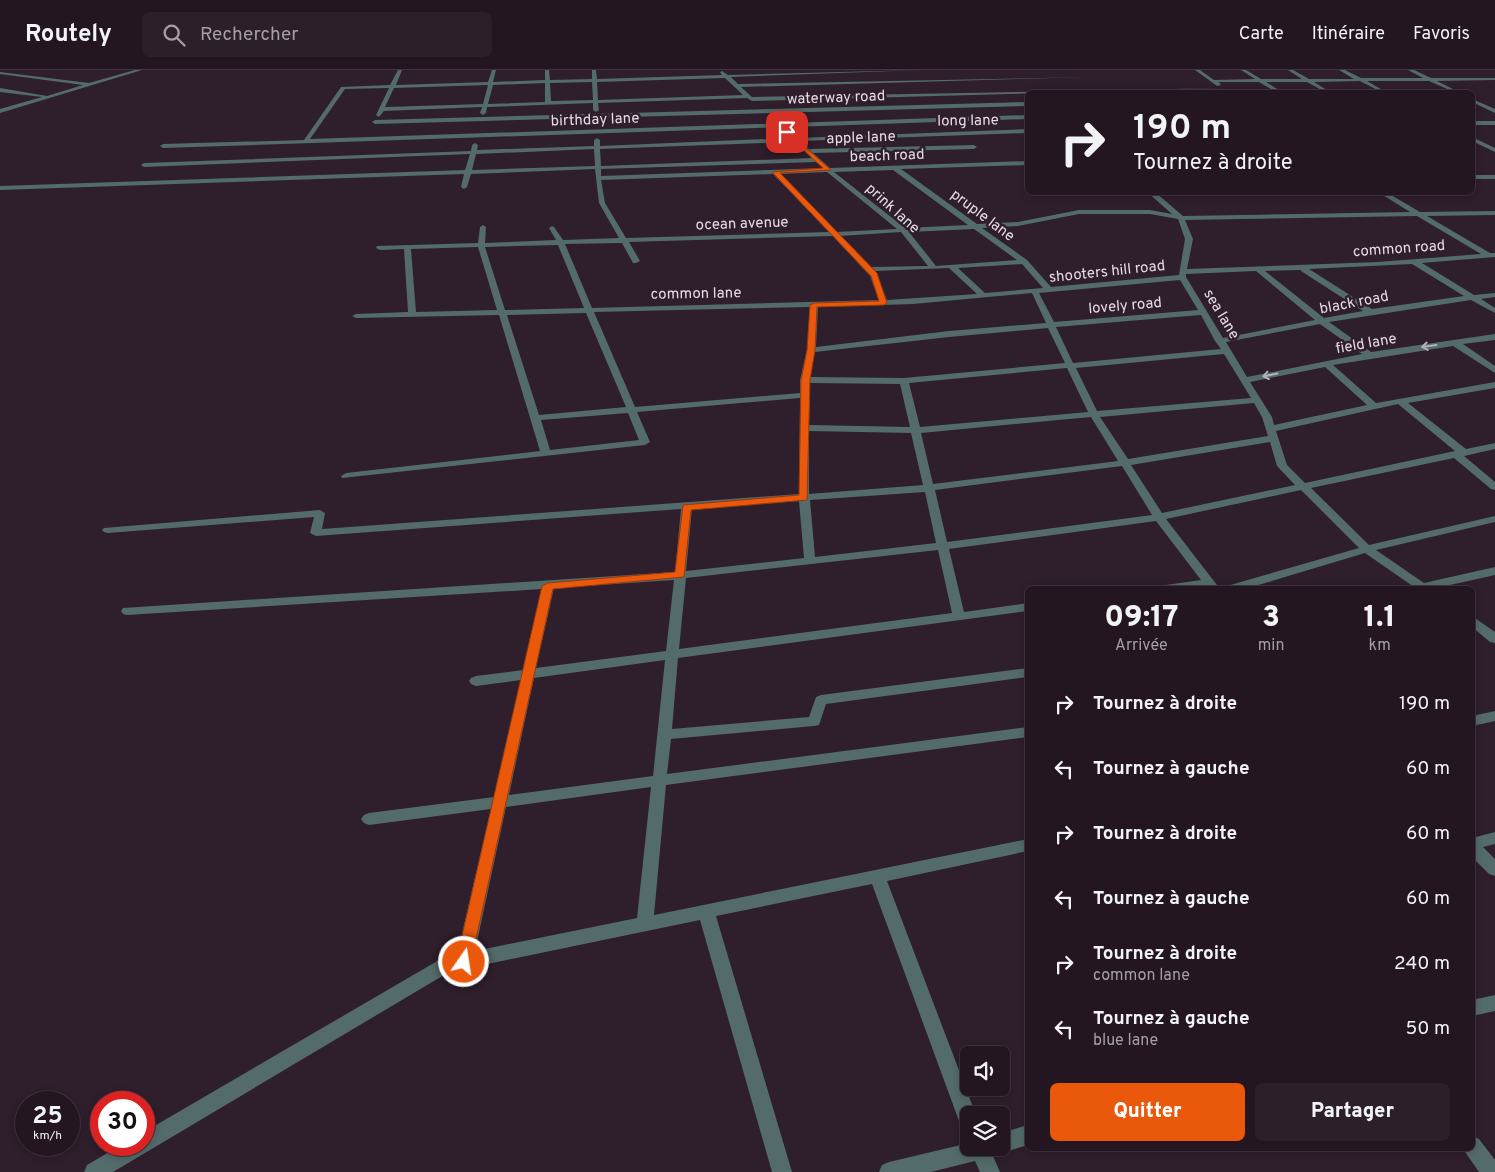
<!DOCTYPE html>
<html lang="fr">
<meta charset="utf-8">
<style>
:root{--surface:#231621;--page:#2b1f2a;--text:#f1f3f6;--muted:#a39fa5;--line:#40353f;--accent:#ea580c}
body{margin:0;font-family:Overpass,sans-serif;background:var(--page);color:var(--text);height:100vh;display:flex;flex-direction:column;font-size:19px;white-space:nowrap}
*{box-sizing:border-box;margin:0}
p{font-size:16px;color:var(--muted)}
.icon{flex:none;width:28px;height:28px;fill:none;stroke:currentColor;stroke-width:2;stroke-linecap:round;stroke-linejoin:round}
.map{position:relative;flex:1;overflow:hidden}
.drawer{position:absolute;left:1025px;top:516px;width:450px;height:565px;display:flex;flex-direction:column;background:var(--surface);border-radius:8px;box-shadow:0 2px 8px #0003,0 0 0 1px var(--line)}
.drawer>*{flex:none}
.banner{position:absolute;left:1025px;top:20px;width:450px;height:105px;border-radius:8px;box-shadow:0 2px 8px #0003,0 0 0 1px var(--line);background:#231621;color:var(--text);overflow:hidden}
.tools{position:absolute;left:960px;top:976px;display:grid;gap:10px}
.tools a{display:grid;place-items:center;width:50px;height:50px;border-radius:8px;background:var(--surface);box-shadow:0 2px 8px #0003,0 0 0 1px var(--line);font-size:25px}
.speed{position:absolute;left:15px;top:1021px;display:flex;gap:10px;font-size:25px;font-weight:700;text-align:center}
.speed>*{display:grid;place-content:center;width:65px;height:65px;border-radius:50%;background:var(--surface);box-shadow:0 2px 8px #0003,0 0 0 1px var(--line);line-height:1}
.speed small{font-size:12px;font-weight:400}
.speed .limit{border:8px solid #d22;background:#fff;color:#111}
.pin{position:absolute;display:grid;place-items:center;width:42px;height:42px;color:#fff;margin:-21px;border-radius:10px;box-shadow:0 2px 8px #0006}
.me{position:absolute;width:55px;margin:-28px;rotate:13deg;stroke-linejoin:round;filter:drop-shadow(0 0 4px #0008)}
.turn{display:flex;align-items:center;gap:18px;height:105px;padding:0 25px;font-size:22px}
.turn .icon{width:65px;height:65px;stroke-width:2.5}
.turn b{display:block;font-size:35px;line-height:42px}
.eta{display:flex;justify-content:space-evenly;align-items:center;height:85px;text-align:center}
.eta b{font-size:30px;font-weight:800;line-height:35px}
.button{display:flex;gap:10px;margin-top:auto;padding:10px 25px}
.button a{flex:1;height:58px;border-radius:8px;background:var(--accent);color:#fff;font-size:20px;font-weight:800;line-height:58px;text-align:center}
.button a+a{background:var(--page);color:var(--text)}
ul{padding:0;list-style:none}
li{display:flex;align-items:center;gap:15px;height:65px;padding:0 25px}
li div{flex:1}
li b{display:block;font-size:19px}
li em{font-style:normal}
header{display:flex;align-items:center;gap:30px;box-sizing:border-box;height:70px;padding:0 25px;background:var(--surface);border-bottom:1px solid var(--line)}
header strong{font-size:24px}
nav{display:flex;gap:28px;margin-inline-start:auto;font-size:18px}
.search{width:350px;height:45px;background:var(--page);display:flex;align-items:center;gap:12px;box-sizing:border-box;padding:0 18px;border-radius:8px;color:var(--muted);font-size:19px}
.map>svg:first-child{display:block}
</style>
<header>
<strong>Routely</strong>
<div class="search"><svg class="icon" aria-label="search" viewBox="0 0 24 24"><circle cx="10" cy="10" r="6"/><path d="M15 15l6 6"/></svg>Rechercher</div>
<nav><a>Carte</a><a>Itinéraire</a><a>Favoris</a></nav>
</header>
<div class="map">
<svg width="1495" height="1102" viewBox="0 0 1495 1102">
<rect width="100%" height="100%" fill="#2f1e2c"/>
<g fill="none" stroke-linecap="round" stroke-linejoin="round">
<g fill="#536b6a" fill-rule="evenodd">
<polygon points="135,0 142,0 0,43 0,39 42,27 0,22 0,18 47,26 83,15 0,4 0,2 89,13"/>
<path d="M398,0H402L396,15L488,12L492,0H496L493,12L545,10V0H549L550,10L592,9V0H596L597,9L722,5L720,2L722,1L728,5L921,0L731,7L738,14L1090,7L741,17L752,27L1225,18L752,31L747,28L598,33L599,40L596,42L593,40V33L487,37L486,43L483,45L480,43L482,37L384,41L379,47L376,45L389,18L345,19L310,69L1028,45V49L163,78L160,76L163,74L304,70L341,17L390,15ZM725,8L743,25L598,30L597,12ZM592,12L593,30L551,31L550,13ZM545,13V32L488,34L493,15ZM488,15L483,34L385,37L394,18Z"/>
<polygon points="1195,0 1200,0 1214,10 1255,9 1241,0 1246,0 1261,9 1302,9 1288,0 1293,0 1309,9 1354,9 1339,0 1345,0 1361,8 1423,8 1408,0 1414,0 1431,8 1495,8 1495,10 1437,11 1459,22 1454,22 1429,11 1367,11 1386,22 1381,22 1360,11 1314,12 1330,22 1325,22 1307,12 1266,12 1282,22 1276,22 1259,12 1219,12 1221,15 1217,16"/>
<polygon points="1472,29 1495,39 1495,43 1472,32"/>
<polygon points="1028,32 1028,36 375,54 372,52 375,50"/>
<rect x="1472" y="51" width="23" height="4"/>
<path d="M1028,59V63L800,71L809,79L974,75L977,77L974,79L813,83L830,98L1028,91V95L901,99L977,154L1018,152L1079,140H1150L1172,144L1147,122H1155L1183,146L1410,142L1378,122H1386L1420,142L1495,141V145L1427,146L1490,183H1495V187L1422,193L1474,225L1495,223V227L1481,229L1495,238V243L1471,230L1329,252L1371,282L1495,264V270L1463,274L1495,296V303L1453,276L1333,295L1376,333L1495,312V318L1408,333L1466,379L1495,373V379L1464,386L1495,412V420L1491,419L1454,388L1311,418L1369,475L1495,446V452L1376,480L1424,513L1495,497V505L1432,519H1417L1365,483L1245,519H1225L1227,516L1359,478L1301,420L1166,449L1220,519L1206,517L1160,519L1166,515L1201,510L1156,451L949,479L964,542L1028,533V541L678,588L672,659L809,647L816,627L821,625L1028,598V607L826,634L819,655L814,656L671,669L667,704L1028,657V667L666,715L654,845L1028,769V781L887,811L976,1045H969V1061L962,1058L959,1051L872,814L716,846L792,1102H772L700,850L449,902L113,1102H84L87,1095L121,1075H144V1062L439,890L457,885L491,739L369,755L364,753L361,749L364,745L369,743L494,727L521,610L476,616L471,614L469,611L471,608L476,606L523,600L542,519L127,545L123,544L121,541L123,538L675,502L681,439L316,466L310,463L314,447L108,463L104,462L102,460L104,458L320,440L325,443L322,459L799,424L800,328L637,342L650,372L645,375L342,408L341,406L346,403L540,381L499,245L356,248L352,246L356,244L408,242L404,179L380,180L376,178L377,176L478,173L480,157L483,155L486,157L485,173L556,170L549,158L552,156L554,157L563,170L619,168L599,133L595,99L471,104L467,117L464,119L461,117L464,104L0,120V116L465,100L470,84L144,97L141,95L144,93L471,81L472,75L475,73L478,75L477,80L594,76V70L597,68L600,70V76L790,68L788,66L791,64L797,68ZM794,72L812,88L601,96L600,79ZM594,79L595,96L472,100L476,84ZM816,92L823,98L601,106V99ZM893,100L968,155L905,158L834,102ZM827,102L897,159L836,162L780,104ZM773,104L829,162L626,168L605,133L601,110ZM1079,144H1150L1178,149L1185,169L1179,205L1051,217L1027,190L982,158L1018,156ZM1417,146L1481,184L1378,192L1187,199L1193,169L1185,150ZM974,159L1017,190L936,196L909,162ZM901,162L928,196L870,197L840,166ZM833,166L870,206L879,230L592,238L565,174L622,173L633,193H636L640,191L629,172ZM558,175L584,238L505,240L485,177ZM478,177L497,240L416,242L411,179ZM1022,194L1043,218L985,223L958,198ZM1412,194L1464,226L1372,239L1309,199ZM949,198L977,224L887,230L875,201ZM1301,200V201L1363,241L1324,248L1265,201ZM1256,201L1315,250L1223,268L1186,207V204ZM1180,210L1198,240L1054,252L1039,223ZM1032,223L1046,253L949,261L816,277L818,237L913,234ZM810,237L807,280L800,310V323L635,337L594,242ZM586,243L626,337L539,345L507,245ZM1201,245L1215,271L1221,279L1073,293L1056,257ZM1320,254L1362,284L1247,307L1226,272ZM1048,258L1065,293L904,308L810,307L815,282L949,267ZM1224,284L1251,328L1097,341L1076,298ZM1325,297L1367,335L1274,355L1272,347L1250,312ZM1067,298L1088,342L920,357L909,313ZM810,313L900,314L910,357L809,355ZM1254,333L1262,347L1268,366L1128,389L1100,347ZM1398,334L1455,381L1305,413L1287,395L1276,361ZM628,343L639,370L550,380L541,350ZM1091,347L1118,391L933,414L921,363ZM809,361L911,363L923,415L809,424ZM1270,372L1277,396L1295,415L1162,443L1131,395ZM1122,396L1152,445L947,472L935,420ZM925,422L936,473L815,487L810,430ZM799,431L804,488L686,501L692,439ZM938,480L952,543L679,579L686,508ZM674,510L666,581L536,598L554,518ZM665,590L653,706L509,725L534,608ZM651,717L637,848L475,881L506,737Z"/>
<polygon points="1472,67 1495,78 1495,82 1472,71"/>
<rect x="1472" y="105" width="23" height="4"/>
<polygon points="1472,546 1495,562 1495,573 1490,572 1472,557"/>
<polygon points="1495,641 1495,651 1472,656 1472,646"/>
<polygon points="1495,762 1495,774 1483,777 1495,789 1495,806 1489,804 1472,787 1472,768"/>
<polygon points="1495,925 1495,941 1472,946 1472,930"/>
<polygon points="1028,1055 1028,1075 1001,1083 998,1081 993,1086 1000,1102 980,1102 975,1091 931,1102 879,1102 882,1095 889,1092 969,1073 969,1078 1001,1078 1001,1063"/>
<polygon points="1472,1066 1479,1069 1495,1090 1495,1102 1479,1102 1463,1079 1472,1079"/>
</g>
</g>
<defs><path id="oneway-shaft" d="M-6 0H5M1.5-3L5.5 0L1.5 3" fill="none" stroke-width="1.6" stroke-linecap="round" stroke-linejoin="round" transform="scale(1.25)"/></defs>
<g stroke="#b3b3b9">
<use href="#oneway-shaft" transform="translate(1429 276) rotate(172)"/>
<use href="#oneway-shaft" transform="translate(1270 305) rotate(169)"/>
</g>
<polygon fill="#ea580c" stroke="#983908" points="787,61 831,100 780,103 877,203 887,233 884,235 817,237 815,280 810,310 807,430 691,440 684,507 553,519 471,892 469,897 464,899 458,897 456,892 542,516 548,513 675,502 683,435 799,425 801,310 807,280 810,235 814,233 879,231 871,206 772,102 823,98 785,63"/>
<g text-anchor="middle" stroke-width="5" stroke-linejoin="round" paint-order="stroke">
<g font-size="15" fill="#e6dae3" stroke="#2f1e2c">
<text transform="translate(836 27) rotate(-2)" y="5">waterway road</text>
<text transform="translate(595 49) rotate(-2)" y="5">birthday lane</text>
<text transform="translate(968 50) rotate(-1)" y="5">long lane</text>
<text transform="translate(861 67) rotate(-2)" y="5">apple lane</text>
<text transform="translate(887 85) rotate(-2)" y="5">beach road</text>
<text transform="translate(893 138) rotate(42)" y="5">prink lane</text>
<text transform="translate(983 145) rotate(37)" y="5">pruple lane</text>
<text transform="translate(742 153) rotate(-2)" y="5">ocean avenue</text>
<text transform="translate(1399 178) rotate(-4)" y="5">common road</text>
<text transform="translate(1107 201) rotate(-6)" y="5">shooters hill road</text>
<text transform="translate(696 223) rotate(-1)" y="5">common lane</text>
<text transform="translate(1354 232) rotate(-11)" y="5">black road</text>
<text transform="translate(1125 235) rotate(-5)" y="5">lovely road</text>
<text transform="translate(1222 244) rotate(59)" y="5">sea lane</text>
<text transform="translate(1366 273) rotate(-10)" y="5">field lane</text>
</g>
</g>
</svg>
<div class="tools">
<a><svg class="icon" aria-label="sound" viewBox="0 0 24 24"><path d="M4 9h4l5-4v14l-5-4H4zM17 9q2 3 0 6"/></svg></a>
<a><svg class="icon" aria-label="layers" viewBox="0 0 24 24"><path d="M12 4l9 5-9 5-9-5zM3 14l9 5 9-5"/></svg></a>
</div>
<div class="speed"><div>25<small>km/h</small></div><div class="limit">30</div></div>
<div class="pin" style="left:787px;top:62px;background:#d93025"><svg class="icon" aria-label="arrive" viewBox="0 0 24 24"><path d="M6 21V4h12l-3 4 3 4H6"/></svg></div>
<svg class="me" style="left:464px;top:892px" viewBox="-20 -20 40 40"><circle r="17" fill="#ea580c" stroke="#fff" stroke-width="3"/><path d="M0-11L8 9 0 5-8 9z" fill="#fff"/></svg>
<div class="banner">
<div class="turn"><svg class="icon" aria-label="right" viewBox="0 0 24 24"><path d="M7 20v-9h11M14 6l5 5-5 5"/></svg><div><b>190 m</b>Tournez à droite</div></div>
</div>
<section class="drawer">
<div class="eta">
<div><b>09:17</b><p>Arrivée</p></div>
<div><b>3</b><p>min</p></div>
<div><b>1.1</b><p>km</p></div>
</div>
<ul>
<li><svg class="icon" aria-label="right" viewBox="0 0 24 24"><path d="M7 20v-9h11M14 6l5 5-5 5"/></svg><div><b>Tournez à droite</b></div><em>190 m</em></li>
<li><svg class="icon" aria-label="left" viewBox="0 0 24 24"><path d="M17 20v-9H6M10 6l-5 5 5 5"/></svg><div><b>Tournez à gauche</b></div><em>60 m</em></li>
<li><svg class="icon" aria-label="right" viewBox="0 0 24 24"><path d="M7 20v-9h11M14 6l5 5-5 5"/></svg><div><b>Tournez à droite</b></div><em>60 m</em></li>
<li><svg class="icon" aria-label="left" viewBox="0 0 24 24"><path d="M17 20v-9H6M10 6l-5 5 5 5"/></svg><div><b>Tournez à gauche</b></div><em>60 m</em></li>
<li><svg class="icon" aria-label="right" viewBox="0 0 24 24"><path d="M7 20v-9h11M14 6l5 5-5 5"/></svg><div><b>Tournez à droite</b><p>common lane</p></div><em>240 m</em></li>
<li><svg class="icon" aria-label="left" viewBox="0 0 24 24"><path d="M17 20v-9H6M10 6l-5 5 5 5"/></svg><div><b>Tournez à gauche</b><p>blue lane</p></div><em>50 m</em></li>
</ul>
<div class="button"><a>Quitter</a><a>Partager</a></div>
</section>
</div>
